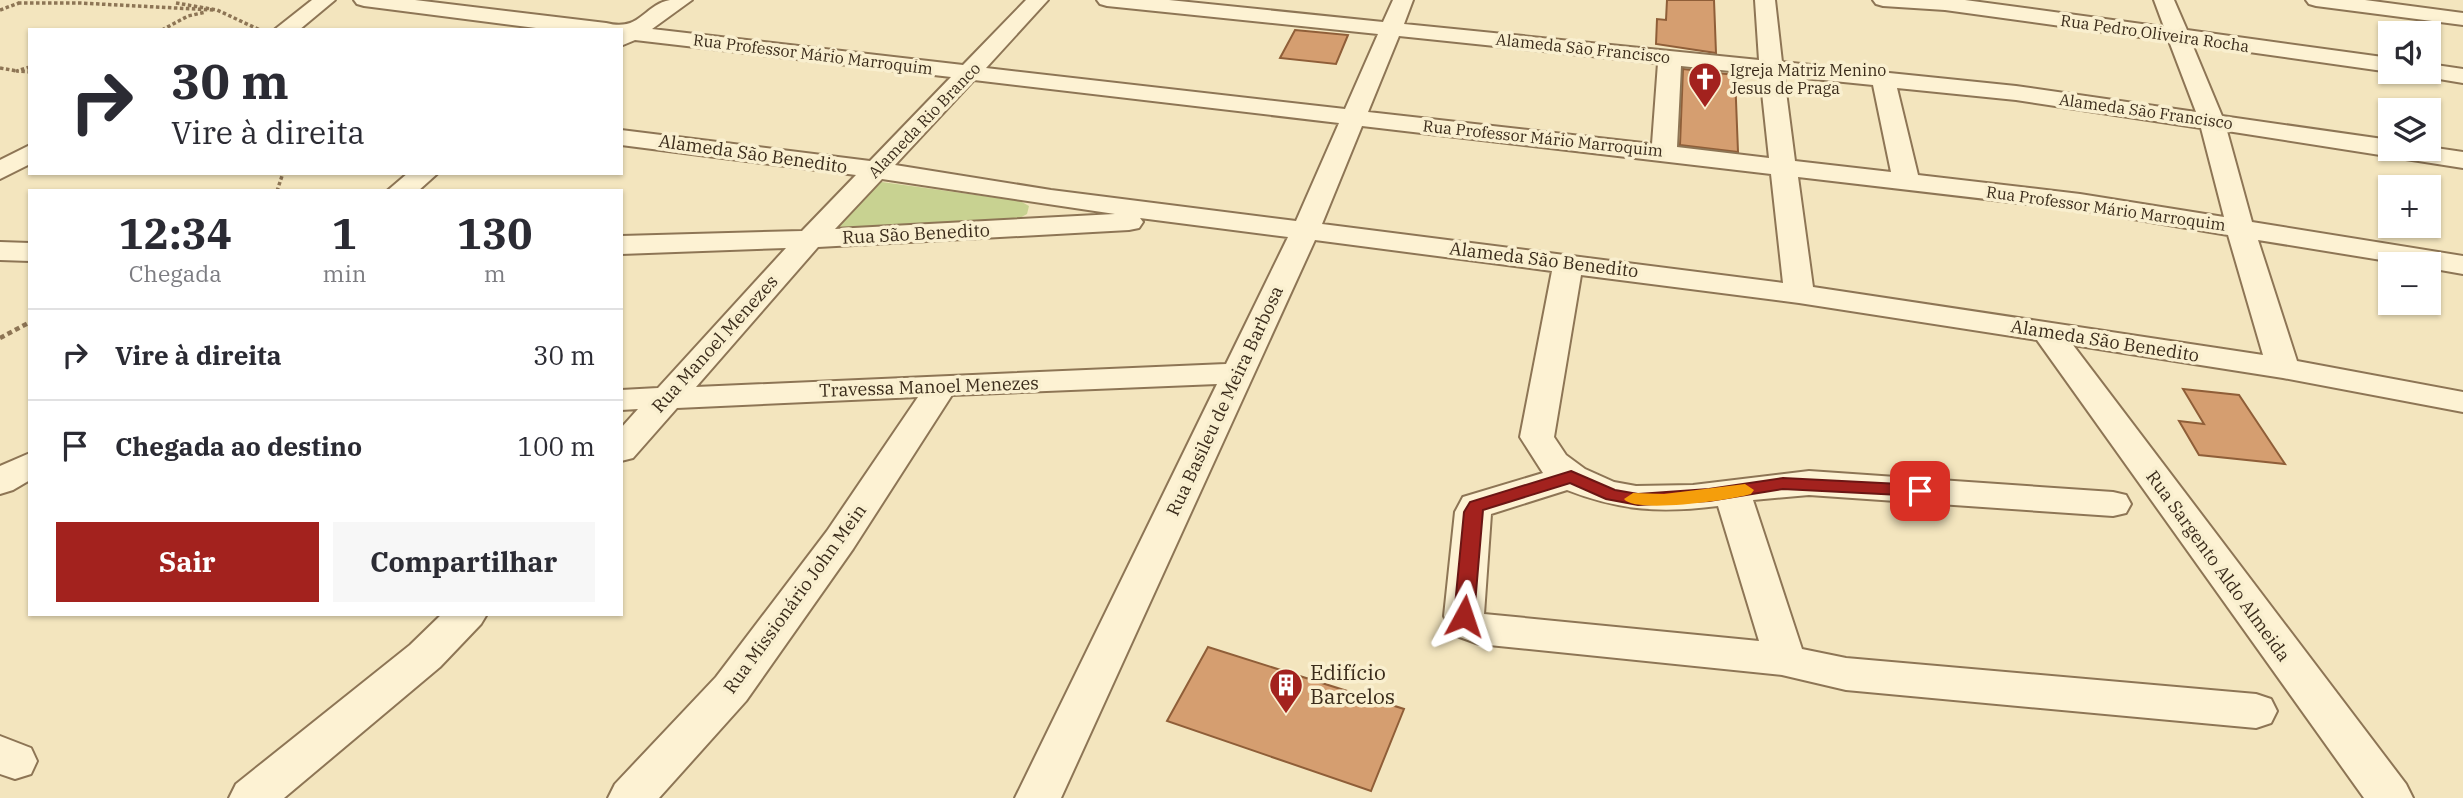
<!DOCTYPE html>
<html lang="pt">
<meta charset="utf-8">
<style>
:root{--surface:#fff;--page:#f7f7f7;--text:#2b2b33;--muted:#7c7c81;--line:#e1e1e2;--accent:#a3221e}
body{margin:0;font-family:"IBM Plex Serif",serif;background:var(--page);color:var(--text);height:100vh;display:flex;flex-direction:column;font-size:26px;white-space:nowrap}
*{box-sizing:border-box;margin:0}
p{font-size:23px;color:var(--muted)}
.icon{flex:none;width:38px;height:38px;fill:none;stroke:currentColor;stroke-width:2;stroke-linecap:round;stroke-linejoin:round}
.map{position:relative;flex:1;overflow:hidden}
.panel{position:absolute;left:28px;top:189px;width:595px;height:427px;display:flex;flex-direction:column;background:var(--surface);border-radius:0px;box-shadow:0 2px 5px #0004}
.panel>*{flex:none}
.hud{position:absolute;left:28px;top:28px;width:595px;height:147px;border-radius:0px;box-shadow:0 2px 5px #0004;background:#fff;color:var(--text);overflow:hidden}
.controls{position:absolute;left:2378px;top:21px;display:grid;gap:14px}
.controls a{display:grid;place-items:center;width:63px;height:63px;border-radius:0px;background:var(--surface);box-shadow:0 2px 5px #0004;font-size:35px}
.pin{position:absolute;display:grid;place-items:center;width:60px;height:60px;color:#fff;margin:-30px;border-radius:14px;box-shadow:0 4px 10px #0006}
.me{position:absolute;width:77px;margin:-38px;rotate:5deg;stroke-linejoin:round;filter:drop-shadow(0 0 5px #0008)}
.turn{display:flex;align-items:center;gap:24px;height:147px;padding:0 28px;font-size:32px}
.turn .icon{width:91px;height:91px;stroke-width:2.5}
.turn b{display:block;font-size:49px;line-height:60px}
.eta{display:flex;justify-content:space-evenly;align-items:center;height:119px;text-align:center}
.eta b{font-size:42px;font-weight:700;line-height:49px}
.button{display:flex;gap:14px;margin-top:auto;padding:14px 28px}
.button a{flex:1;height:80px;border-radius:0px;background:var(--accent);color:#fff;font-size:28px;font-weight:700;line-height:80px;text-align:center}
.button a+a{background:var(--page);color:var(--text)}
ul{padding:0;list-style:none}
li{display:flex;align-items:center;gap:21px;height:91px;padding:0 28px;border-top:2px solid var(--line)}
li div{flex:1}
li b{display:block;font-size:26px}
li em{font-style:normal}
.map>svg:first-child{display:block}
</style>
<div class="map">
<svg width="2463" height="798" viewBox="0 0 2463 798">
<rect width="100%" height="100%" fill="#f3e5be"/>
<polygon fill="#c8d291" points="860,179 1020,201 1029,206 1027,214 1016,220 822,230"/>
<g fill="#d59e70" stroke="#8f5e38" stroke-width="2">
<polygon points="1667,0 1714,0 1716,53 1656,44 1657,19 1666,20"/>
<polygon points="1295,30 1348,35 1336,64 1280,58"/>
<polygon points="1683,69 1735,75 1738,152 1680,145"/>
<polygon points="2183,389 2239,395 2285,464 2199,455 2179,421 2204,424"/>
<polygon points="1208,647 1404,709 1371,791 1167,721"/>
</g>
<g fill="none" stroke-linecap="round" stroke-linejoin="round">
<g stroke="#8d7555" stroke-width="4">
<g id="minor">
<polygon points="312,0 335,0 299,30 274,30"/>
<path d="M354,0H415L606,23C641,32 643,5 670,0C677,0 685,0 692,0L652,29L963,65L1026,0H1048L986,68L1345,109L1378,34L1107,6L1100,4L1097,0H1169L1383,22L1393,0H1413L1404,24L1759,60L1755,0H1775L1782,62L2016,86L2196,112L2169,41L1945,10L1883,6L1876,4L1873,0H1965L2164,27L2154,0H2174L2187,30L2390,58V72L2192,44L2222,116L2390,140V149L2429,147L2463,152V168L2227,131L2252,222L2463,256V274L2429,268V264H2406L2258,240L2297,361L2463,392V412L2283,378L2073,345L2406,784L2413,798H2364L2037,340L1799,303L1581,275L1554,437L1566,455L1585,469L1614,482L1636,486L1693,485L1809,471L2113,492L2126,495L2131,504L2126,513L2113,516L1809,495L1753,500L1802,649L1846,658L2256,694L2271,699L2277,711L2271,723L2256,728L1846,690L1782,675L1479,644L1454,635L1444,616L1455,512L1463,497L1543,473L1520,437L1552,271L1315,240L1061,798H1015L1217,384L952,395L853,549L746,701L659,798H608L615,784L716,677L827,531L918,397L677,408L633,458L621,461V428L638,409L621,410V390L658,388L786,248L621,254V236L802,231L856,175L621,145V130L870,161L951,77L635,40L623,45L621,30H552L364,6L357,4ZM1399,36L1658,63L1652,144L1368,112ZM1681,66L1760,74L1769,158L1677,147ZM1784,76L1873,85L1891,172L1795,161ZM974,80L1339,123L1296,221L1051,190L895,165ZM1897,88L2016,100L2201,128L2224,217L2080,194L1918,175ZM1362,126L1771,174L1783,283L1322,224ZM1798,177L2080,210L2228,235L2263,355L1813,287ZM882,179L1115,214L835,229ZM1140,218L1288,237L1226,364L696,387L818,247L1129,230L1139,228L1143,222ZM1567,490C1621,511 1661,513 1718,506L1759,641L1484,614L1491,514Z"/>
<polygon points="2306,0 2365,0 2463,13 2463,25 2316,6 2309,4"/>
<polygon points="2429,64 2463,69 2463,83 2421,76 2418,72 2429,72"/>
<polygon points="30,145 30,164 0,179 0,160"/>
<polygon points="408,173 438,173 418,191 387,191"/>
<polygon points="0,242 30,243 30,261 0,260"/>
<polygon points="30,453 30,480 13,490 0,494 0,466"/>
<polygon points="442,614 487,614 481,624 440,667 284,798 229,798 236,784 410,645"/>
<polygon points="0,736 31,748 37,761 31,774 15,779 0,774"/>
</g>
</g>
<g stroke="#8d7555" stroke-width="3.5" stroke-dasharray="3.5 2.5" stroke-linecap="butt">
<polyline points="18,3 80,3 214,10"/>
<polyline points="176,3 217,10 260,30"/>
<polyline points="0,10 19,3"/>
<polyline points="162,30 188,16 206,12"/>
<polyline points="30,67 17,71 30,72"/>
<polyline points="0,68 17,71"/>
<polyline points="277,191 283,173"/>
</g>
<polyline stroke="#8d7555" stroke-width="4.5" stroke-dasharray="5 3.5" stroke-linecap="butt" points="0,338 30,322"/>
<use href="#minor" fill="#fdf2d3" fill-rule="evenodd"/>
</g>
<polygon fill="#a3221e" stroke="#6a1614" stroke-width="2" points="1571,471 1615,490 1638,494 1709,489 1783,478 1920,485 1928,491 1920,496 1783,489 1709,501 1638,505 1606,499 1570,483 1483,510 1474,616 1471,621 1457,621 1454,616 1464,512 1470,502"/>
<path fill="#f59e0b" d="M1745,484L1754,490L1751,494C1731,500 1635,514 1624,499L1633,493L1664,494Z"/>
<defs>
<g id="church-pin" transform="scale(1.75)"><path d="M0 17L-7.5 6A9.5 9.5 0 1 1 7.5 6Z" fill="#a3221e" stroke="#f9efcf"/><path d="M-1.2-6h2.4v3.5h3.3v2.4h-3.3V6h-2.4V-.1h-3.3v-2.4h3.3Z" fill="#fff"/></g>
<g id="building-pin" transform="scale(1.75)"><path d="M0 17L-7.5 6A9.5 9.5 0 1 1 7.5 6Z" fill="#a3221e" stroke="#f9efcf"/><path d="M-4-6H4V6H1V3H-1V6H-4ZM-2.5-4.3h1.7v1.8h-1.7ZM.8-4.3h1.7v1.8H.8ZM-2.5-1h1.7V.8h-1.7ZM.8-1h1.7V.8H.8Z" fill="#fff"/></g>
</defs>
<g fill-rule="evenodd">
<use href="#church-pin" x="1705" y="79"/>
<use href="#building-pin" x="1286" y="685"/>
</g>
<g text-anchor="middle" stroke-width="7" stroke-linejoin="round" paint-order="stroke">
<g font-size="16" fill="#3b2c1b" stroke="#f9efcf">
<text transform="translate(2155 33) rotate(8)" y="6">Rua Pedro Oliveira Rocha</text>
<text transform="translate(1583 48) rotate(6)" y="6">Alameda São Francisco</text>
<text transform="translate(813 54) rotate(7)" y="6">Rua Professor Mário Marroquim</text>
<text transform="translate(2146 111) rotate(8)" y="6">Alameda São Francisco</text>
<text transform="translate(924 120) rotate(-46)" y="6">Alameda Rio Branco</text>
<text transform="translate(1543 138) rotate(6)" y="6">Rua Professor Mário Marroquim</text>
<text transform="translate(2106 208) rotate(8)" y="6">Rua Professor Mário Marroquim</text>
</g>
<g font-size="16" fill="#3b2c1b" stroke="#f9efcf" text-anchor="start">
<text x="1730" y="76">Igreja Matriz Menino<tspan x="1730" dy="18">Jesus de Praga</tspan></text>
</g>
<g font-size="18" fill="#3b2c1b" stroke="#f9efcf">
<text transform="translate(753 154) rotate(8)" y="6">Alameda São Benedito</text>
<text transform="translate(916 234) rotate(-3)" y="6">Rua São Benedito</text>
<text transform="translate(1544 260) rotate(7)" y="6">Alameda São Benedito</text>
<text transform="translate(2105 341) rotate(9)" y="6">Alameda São Benedito</text>
<text transform="translate(715 344) rotate(-48)" y="6">Rua Manoel Menezes</text>
<text transform="translate(929 387) rotate(-2)" y="6">Travessa Manoel Menezes</text>
<text transform="translate(1225 401) rotate(-65)" y="6">Rua Basileu de Meira Barbosa</text>
<text transform="translate(2218 566) rotate(54)" y="6">Rua Sargento Aldo Almeida</text>
<text transform="translate(795 599) rotate(-54)" y="6">Rua Missionário John Mein</text>
</g>
<g font-size="21" fill="#3b2c1b" stroke="#f9efcf" text-anchor="start">
<text x="1310" y="680">Edifício<tspan x="1310" dy="24">Barcelos</tspan></text>
</g>
</g>
</svg>
<div class="controls">
<a><svg class="icon" aria-label="sound" viewBox="0 0 24 24"><path d="M4 9h4l5-4v14l-5-4H4zM17 9q2 3 0 6"/></svg></a>
<a><svg class="icon" aria-label="layers" viewBox="0 0 24 24"><path d="M12 4l9 5-9 5-9-5zM3 14l9 5 9-5"/></svg></a>
<a>+</a>
<a>−</a>
</div>
<div class="pin" style="left:1920px;top:491px;background:#d93025"><svg class="icon" aria-label="arrive" viewBox="0 0 24 24"><path d="M6 21V4h12l-3 4 3 4H6"/></svg></div>
<svg class="me" style="left:1464px;top:616px" viewBox="-20 -20 40 40"><path d="M0-17L14 15 0 8-14 15z" fill="#a3221e" stroke="#fff" stroke-width="4"/></svg>
<div class="hud">
<div class="turn"><svg class="icon" aria-label="right" viewBox="0 0 24 24"><path d="M7 20v-9h11M14 6l5 5-5 5"/></svg><div><b>30 m</b>Vire à direita</div></div>
</div>
<section class="panel">
<div class="eta">
<div><b>12:34</b><p>Chegada</p></div>
<div><b>1</b><p>min</p></div>
<div><b>130</b><p>m</p></div>
</div>
<ul>
<li><svg class="icon" aria-label="right" viewBox="0 0 24 24"><path d="M7 20v-9h11M14 6l5 5-5 5"/></svg><div><b>Vire à direita</b></div><em>30 m</em></li>
<li><svg class="icon" aria-label="arrive" viewBox="0 0 24 24"><path d="M6 21V4h12l-3 4 3 4H6"/></svg><div><b>Chegada ao destino</b></div><em>100 m</em></li>
</ul>
<div class="button"><a>Sair</a><a>Compartilhar</a></div>
</section>
</div>
